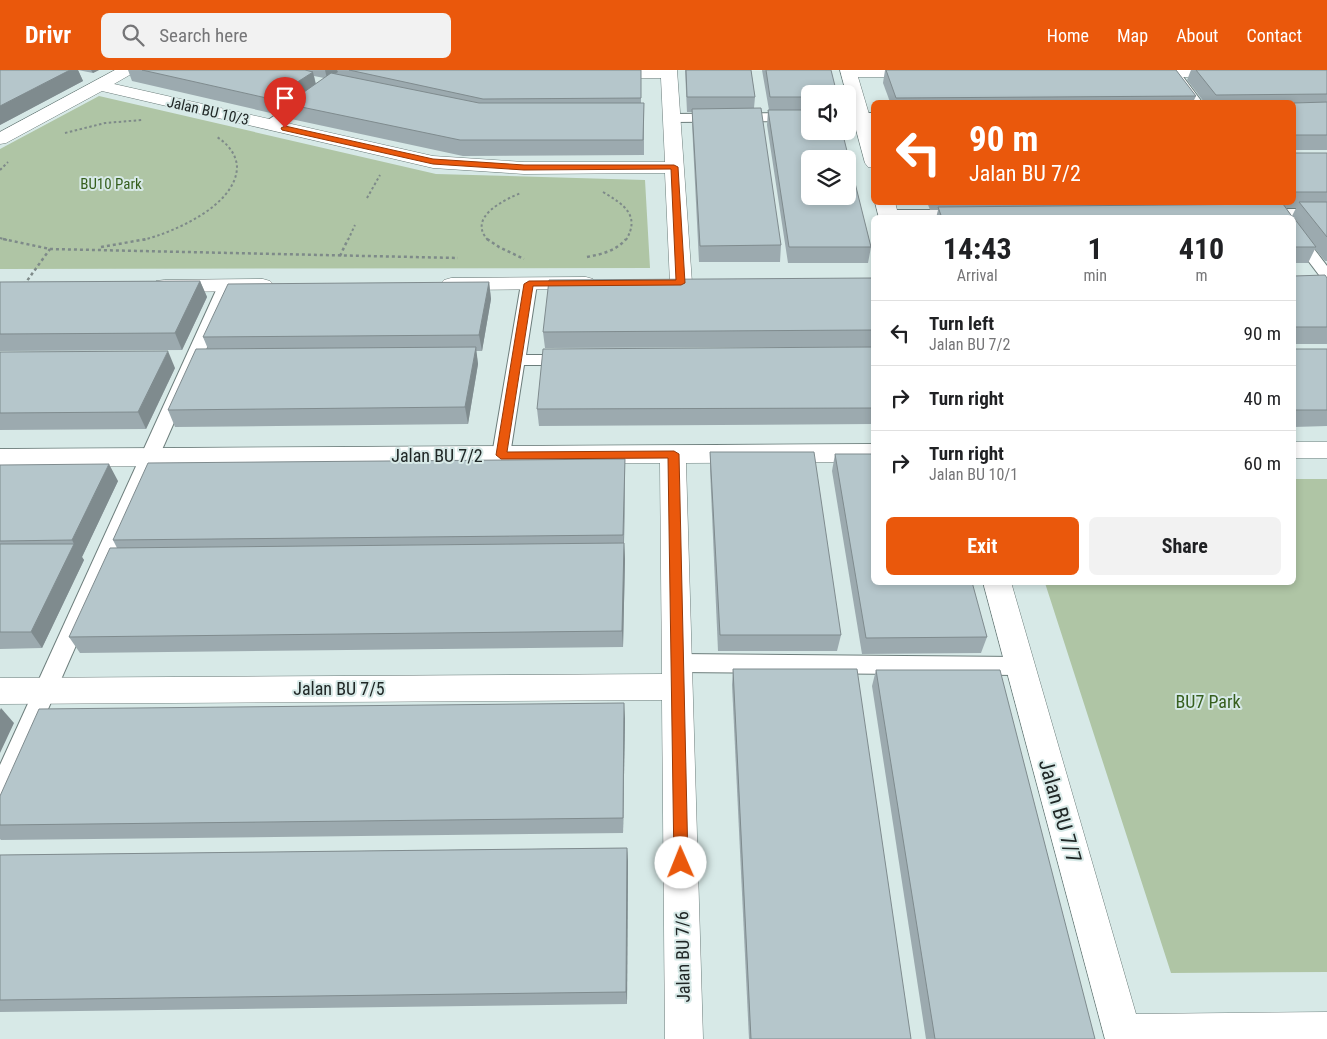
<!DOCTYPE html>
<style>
:root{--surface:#fff;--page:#f2f2f2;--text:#202124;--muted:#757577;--line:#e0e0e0;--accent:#ea580c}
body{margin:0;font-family:"Roboto Condensed",sans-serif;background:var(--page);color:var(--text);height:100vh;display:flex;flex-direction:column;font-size:19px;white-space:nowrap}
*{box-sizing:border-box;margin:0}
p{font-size:16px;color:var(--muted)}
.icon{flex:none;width:28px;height:28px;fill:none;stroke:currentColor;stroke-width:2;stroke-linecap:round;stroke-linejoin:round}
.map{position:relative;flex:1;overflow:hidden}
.side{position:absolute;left:871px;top:145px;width:425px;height:370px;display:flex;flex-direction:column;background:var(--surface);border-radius:8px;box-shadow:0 2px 8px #0003}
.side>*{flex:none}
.top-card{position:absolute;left:871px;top:30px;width:425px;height:105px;border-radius:8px;box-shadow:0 2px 8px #0003;background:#ea580c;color:#fff;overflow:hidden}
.buttons{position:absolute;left:801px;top:15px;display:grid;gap:10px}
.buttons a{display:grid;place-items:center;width:55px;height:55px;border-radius:8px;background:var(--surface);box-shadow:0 2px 8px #0003;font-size:25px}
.pin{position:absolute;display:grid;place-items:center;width:42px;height:42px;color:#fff;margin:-51px -21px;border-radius:50% 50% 50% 0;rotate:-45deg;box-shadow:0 0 5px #0007}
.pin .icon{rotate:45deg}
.me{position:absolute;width:55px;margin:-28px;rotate:359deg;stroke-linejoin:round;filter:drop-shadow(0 0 4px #0008)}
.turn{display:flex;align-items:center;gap:18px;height:105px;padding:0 15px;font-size:22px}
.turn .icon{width:65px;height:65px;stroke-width:2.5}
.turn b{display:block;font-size:35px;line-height:42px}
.eta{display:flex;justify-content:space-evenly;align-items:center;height:85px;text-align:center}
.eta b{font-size:30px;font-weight:700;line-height:35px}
.cta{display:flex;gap:10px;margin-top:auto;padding:10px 15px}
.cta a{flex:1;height:58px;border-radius:8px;background:var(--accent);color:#fff;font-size:20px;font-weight:700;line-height:58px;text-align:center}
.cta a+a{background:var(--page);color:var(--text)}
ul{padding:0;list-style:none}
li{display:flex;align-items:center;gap:15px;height:65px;padding:0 15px;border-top:1px solid var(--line)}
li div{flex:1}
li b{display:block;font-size:19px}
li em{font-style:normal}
header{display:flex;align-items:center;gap:30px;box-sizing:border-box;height:70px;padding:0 25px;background:var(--accent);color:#fff}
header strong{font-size:24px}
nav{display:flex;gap:28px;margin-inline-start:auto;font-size:18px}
.search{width:350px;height:45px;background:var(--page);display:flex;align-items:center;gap:12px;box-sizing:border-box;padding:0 18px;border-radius:8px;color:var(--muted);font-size:19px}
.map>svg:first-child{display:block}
</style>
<header>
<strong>Drivr</strong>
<div class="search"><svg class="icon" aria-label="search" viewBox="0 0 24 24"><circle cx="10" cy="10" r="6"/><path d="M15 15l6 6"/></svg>Search here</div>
<nav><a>Home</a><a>Map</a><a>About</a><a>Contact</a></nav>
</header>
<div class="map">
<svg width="1327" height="969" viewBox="0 0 1327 969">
<rect width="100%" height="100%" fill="#d7e9e7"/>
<g fill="#afc5a5">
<polygon points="99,26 436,104 645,110 650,198 0,199 0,79"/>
<polygon points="1294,409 1327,409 1327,902 1171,903 1045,513 1294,512"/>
</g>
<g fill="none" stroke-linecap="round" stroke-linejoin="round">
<g stroke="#6c7d7b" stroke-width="2">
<g id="service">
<polygon points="343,0 357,0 273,58 265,58 263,55 265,52"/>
<polygon points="1166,0 1178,0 1202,32 1190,32"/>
<polygon points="810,43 810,51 672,52 666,48 672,44"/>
<rect x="848" y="43" width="26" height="8"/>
<polygon points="1262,139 1327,139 1327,147 1257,146 1255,143 1257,140"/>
<polygon points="888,140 963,140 968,141 970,144 966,148 883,147 881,144 883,141"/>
<polygon points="1294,158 1299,159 1327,196 1327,211 1322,209 1294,172"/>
<polygon points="529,209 534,211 537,214 526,285 569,285 575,286 577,290 575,294 569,295 524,295 510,385 507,389 501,391 495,389 492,385 521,214 524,211"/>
<polygon points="226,211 231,213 234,216 12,721 8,729 0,732 0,695 218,216 221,213"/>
<polygon points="677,584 1020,587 1028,590 1031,596 1028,602 1020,605 677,602 669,599 666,593 669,587"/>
</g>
</g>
<g stroke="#6c7d7b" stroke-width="1">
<g id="minor">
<polygon points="115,0 135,0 133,3 114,14 433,86 524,92 665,92 661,8 603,9 597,7 595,4 599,0 677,0 692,213 688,217 681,219 674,217 670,213 665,103 524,104 433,98 102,21 6,73 0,74 0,62"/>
<polygon points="840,0 929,0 930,2 928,5 922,7 858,7 874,61 874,98 868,97 865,93"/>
<polygon points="1133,0 1234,0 1235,2 1233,5 1227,7 1140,7 1134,5 1132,2"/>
<polygon points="875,132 895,132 899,148 879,148"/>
<polygon points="586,207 593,209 597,213 593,217 586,219 451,220 444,218 440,214 444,210 451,208"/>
<polygon points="263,209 270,211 274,215 270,219 263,221 164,222 156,221 153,216 156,211 164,210"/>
<rect x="1294" y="372" width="33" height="16"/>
<polygon points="874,374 874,392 686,393 703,969 665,969 662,630 0,634 0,608 662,604 660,393 0,397 0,379"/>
<polygon points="983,512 1011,512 1136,944 1327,942 1327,969 1105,969"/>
</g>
</g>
<g stroke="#7e8a89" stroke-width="2" stroke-dasharray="2.5 2.5" stroke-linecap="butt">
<polyline points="65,63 105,53 142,50"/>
<polyline points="0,100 8,92"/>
<path d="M603,122C623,134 641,145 626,170"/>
<polyline points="367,128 380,105"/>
<polyline points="0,168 7,170"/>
<path d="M143,170C174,162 235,136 237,98C237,85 228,74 217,67"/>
<polyline points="348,170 355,155"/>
<path d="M488,170C467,148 503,130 521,123"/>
</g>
<g stroke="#7e8a89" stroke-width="2.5" stroke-dasharray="3 3" stroke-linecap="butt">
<polyline points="3,169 50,179 458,188"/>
<polyline points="487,169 499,177 524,189"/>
<polyline points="101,177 147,169"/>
<polyline points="340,186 348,169"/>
<path d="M587,187C602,184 616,181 626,169"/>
<polyline points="24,215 50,179"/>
</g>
<use href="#service" fill="#fff" fill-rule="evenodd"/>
<use href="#minor" fill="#fff" fill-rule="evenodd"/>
</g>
<g fill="#9caaaf" fill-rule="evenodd">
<polygon points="0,0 99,0 93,3 78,0 83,11 0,55"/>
<path d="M128,0H641V33H644V85L463,86L291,49L288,36L275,44L132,11ZM314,6L324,8L316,14Z"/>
<polygon points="685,0 751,0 755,27 754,38 781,175 780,192 699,192 692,54 692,42 687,42"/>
<polygon points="762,0 831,0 810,24 810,61 871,177 868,193 788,193 767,55 768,40 769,40"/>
<polygon points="885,0 1176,0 1196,26 1193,32 890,32 883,13"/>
<polygon points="1191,0 1327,0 1327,80 1294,80 1294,32 1204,32 1187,10"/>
<path d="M1294,83H1327V191H1325L1315,179L1308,193H1294V148H936L938,140H930L927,132H1267L1266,135L1283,134L1281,132H1294ZM1286,138H1296L1292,146Z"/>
<polygon points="1294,206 1327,208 1327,274 1294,274"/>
<polygon points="874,208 874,277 545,278 543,262"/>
<polygon points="200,211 207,227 182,280 0,281 0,212"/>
<polygon points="489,212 491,229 482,281 476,281 478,294 468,354 175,357 168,340 208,279 203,267"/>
<polygon points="874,277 874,354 539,356 537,339"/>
<polygon points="1294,279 1327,279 1327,356 1294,357"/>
<polygon points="0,282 175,298 146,359 0,360"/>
<polygon points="710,382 841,565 837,581 718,581 710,399"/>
<polygon points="835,384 987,567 981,583 862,584 832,401"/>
<polygon points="625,389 625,406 624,473 625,489 623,577 80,583 69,567 117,478 113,470"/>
<polygon points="0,395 118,411 82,487 84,490 42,578 0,579"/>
<polygon points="733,599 911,969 749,969 732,615"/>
<polygon points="876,600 1095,969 926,969 872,616"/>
<polygon points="625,648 623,763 1,770 0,769 0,726"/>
<polygon points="627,778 628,792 627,934 0,942 0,785"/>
</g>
<g fill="#7f8b8e">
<polygon points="70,0 78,0 83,11 0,55 0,36"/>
<polygon points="91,0 99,0 93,3"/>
<polygon points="325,0 337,0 338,2 327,9"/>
<polygon points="313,2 316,16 287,34 288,36 275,44 271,29"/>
<polygon points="200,211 207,227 182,280 175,263"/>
<polygon points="489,212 491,229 482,281 479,265"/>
<polygon points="476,277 478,294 468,354 465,337"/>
<polygon points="168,281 175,298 146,359 138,342"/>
<polygon points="625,389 625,406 624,473 625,489 623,577 622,561"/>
<polygon points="109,394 118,411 82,487 84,490 42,578 31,562 74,474 72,470"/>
<polygon points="624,633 625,648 623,763 623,748"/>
<polygon points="1,638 14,653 0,683 0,640"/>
<polygon points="627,778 628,792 627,934 626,922"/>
</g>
<g fill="#b5c6cb" stroke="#7f8b8e" fill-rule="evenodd">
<polygon points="0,0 70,0 0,36"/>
<polygon points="142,0 305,0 313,2 271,29"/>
<polygon points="349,0 641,0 641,28 483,29"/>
<polygon points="686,0 751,0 755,27 687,27"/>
<polygon points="766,0 831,0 837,24 810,24 810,27 770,27"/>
<polygon points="886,0 1176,0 1196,26 896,28"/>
<polygon points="1196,0 1327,0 1327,24 1216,25"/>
<polygon points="331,3 479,33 644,33 643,70 460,70 287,34"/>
<polygon points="1327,32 1327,65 1294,65 1294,33"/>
<polygon points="761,38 781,175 700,176 692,39"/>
<path d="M768,40H810V61H842L871,177H789ZM810,89H848V126H810Z"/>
<rect x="1294" y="83" width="33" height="39"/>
<polygon points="1299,132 1327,132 1327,167"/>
<polygon points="1283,134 1293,148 942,148 938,137"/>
<polygon points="1294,148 1316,177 1294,177"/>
<polygon points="1325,205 1327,208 1327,257 1294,257 1294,206"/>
<polygon points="874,208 874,260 543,262 549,210"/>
<polygon points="200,211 175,263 0,264 0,212"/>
<polygon points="489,212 479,265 203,267 228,214"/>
<polygon points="476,277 465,337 168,340 196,279"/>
<polygon points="874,277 874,338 537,339 543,279"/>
<rect x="1294" y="279" width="33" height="61"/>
<polygon points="168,281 138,342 0,343 0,282"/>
<polygon points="710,382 814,382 841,565 720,565"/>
<polygon points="835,384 874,384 874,512 972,512 987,567 866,568"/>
<polygon points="625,389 623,465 113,470 148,393"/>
<polygon points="109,394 72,470 0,471 0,395"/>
<polygon points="624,473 622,561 69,567 110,478"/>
<polygon points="0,474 74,474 31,562 0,562"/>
<polygon points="733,599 857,599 911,969 751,969"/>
<polygon points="876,600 1000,600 1095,969 935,969"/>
<polygon points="624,633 623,748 0,755 0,726 39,639"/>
<polygon points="627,778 626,922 0,930 0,785"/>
</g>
<polygon fill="#ea580c" stroke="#983908" points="285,56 433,89 524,95 674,95 678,97 685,213 681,215 533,216 507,382 674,381 679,384 688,793 686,798 681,800 676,798 674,793 668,388 501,389 496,385 524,214 529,211 676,210 671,99 524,100 433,94 282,60 281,58"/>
<g text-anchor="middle" stroke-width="4" stroke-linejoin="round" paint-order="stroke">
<g font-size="15" fill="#202726" stroke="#d7e9e7">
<text transform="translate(208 41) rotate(13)" y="5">Jalan BU 10/3</text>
</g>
<g font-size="15" fill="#365f1e" stroke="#d7e9e7">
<text x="111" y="119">BU10 Park</text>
</g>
<g font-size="18" fill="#202726" stroke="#d7e9e7">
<text x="437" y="392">Jalan BU 7/2</text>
<text x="339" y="625">Jalan BU 7/5</text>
<text transform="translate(683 887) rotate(-91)" y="6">Jalan BU 7/6</text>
</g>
<g font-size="18" fill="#365f1e" stroke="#d7e9e7">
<text x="1208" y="638">BU7 Park</text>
</g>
<g font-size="21" fill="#202726" stroke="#d7e9e7">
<text transform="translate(1060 741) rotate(74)" y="7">Jalan BU 7/7</text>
</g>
</g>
</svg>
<div class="buttons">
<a><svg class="icon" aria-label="sound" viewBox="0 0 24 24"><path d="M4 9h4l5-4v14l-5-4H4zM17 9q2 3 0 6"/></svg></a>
<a><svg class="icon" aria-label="layers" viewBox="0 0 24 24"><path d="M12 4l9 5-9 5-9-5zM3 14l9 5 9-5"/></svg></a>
</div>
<div class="pin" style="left:285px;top:58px;background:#d93025"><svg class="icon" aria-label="arrive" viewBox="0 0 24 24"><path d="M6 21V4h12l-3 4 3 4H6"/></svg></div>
<svg class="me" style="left:681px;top:793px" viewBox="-20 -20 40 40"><circle r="19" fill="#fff"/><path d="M0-13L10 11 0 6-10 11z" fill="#ea580c"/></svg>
<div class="top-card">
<div class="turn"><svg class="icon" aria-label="left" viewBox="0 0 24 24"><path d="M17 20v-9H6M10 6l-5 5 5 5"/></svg><div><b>90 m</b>Jalan BU 7/2</div></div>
</div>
<section class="side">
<div class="eta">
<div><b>14:43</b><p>Arrival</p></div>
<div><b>1</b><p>min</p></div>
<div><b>410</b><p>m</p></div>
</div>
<ul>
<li><svg class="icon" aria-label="left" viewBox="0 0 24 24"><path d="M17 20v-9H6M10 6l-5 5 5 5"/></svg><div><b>Turn left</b><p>Jalan BU 7/2</p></div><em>90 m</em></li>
<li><svg class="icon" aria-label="right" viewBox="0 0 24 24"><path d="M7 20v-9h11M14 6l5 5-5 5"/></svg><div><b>Turn right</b></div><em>40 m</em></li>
<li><svg class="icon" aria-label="right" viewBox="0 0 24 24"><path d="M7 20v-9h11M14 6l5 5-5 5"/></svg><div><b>Turn right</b><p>Jalan BU 10/1</p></div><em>60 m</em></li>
</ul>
<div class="cta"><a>Exit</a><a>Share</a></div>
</section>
</div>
